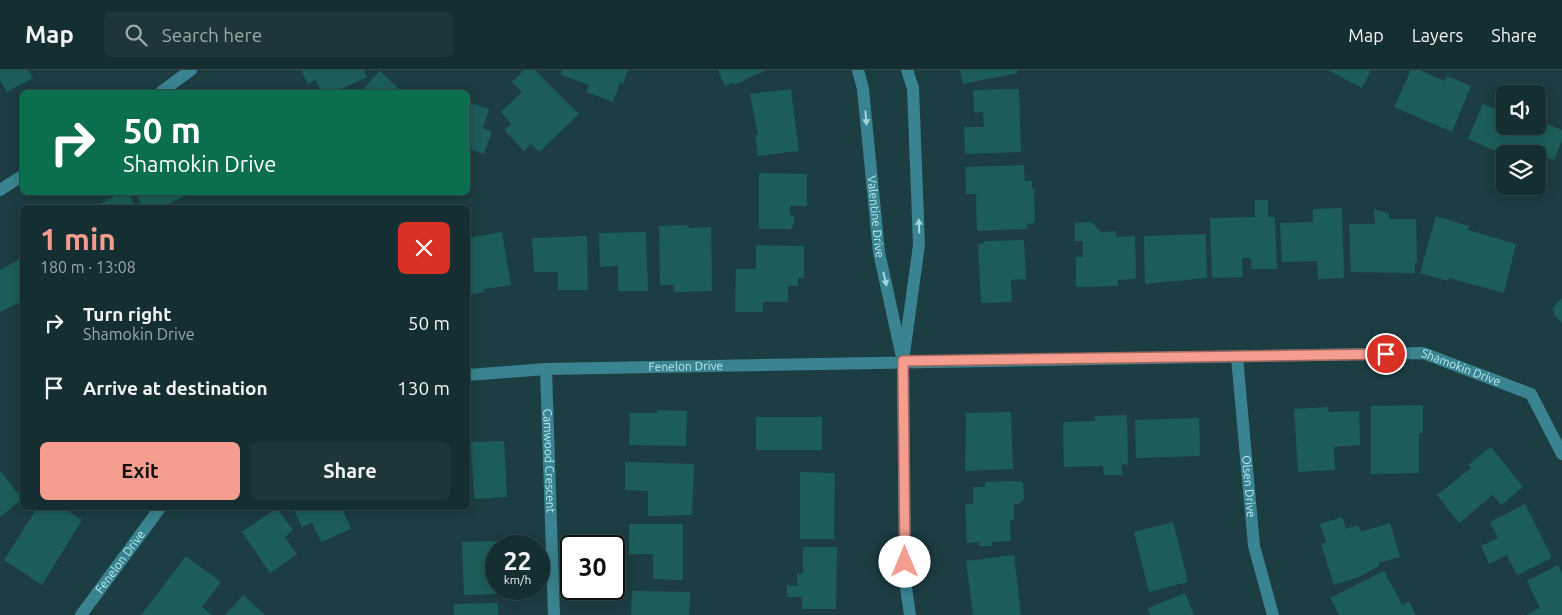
<!DOCTYPE html>
<meta charset="utf-8">
<style>
:root{--surface:#152e32;--page:#1e363a;--text:#f1f3f6;--muted:#9da8ac;--line:#344a4d;--accent:#f59d8f}
body{margin:0;font-family:Ubuntu,sans-serif;background:var(--page);color:var(--text);height:100vh;display:flex;flex-direction:column;font-size:19px;white-space:nowrap}
*{box-sizing:border-box;margin:0}
p{font-size:16px;color:var(--muted)}
.icon{flex:none;width:28px;height:28px;fill:none;stroke:currentColor;stroke-width:2;stroke-linecap:round;stroke-linejoin:round}
.map{position:relative;flex:1;overflow:hidden}
.panel{position:absolute;left:20px;top:135px;width:450px;height:305px;display:flex;flex-direction:column;background:var(--surface);border-radius:8px;box-shadow:0 2px 12px #0003,0 0 0 1px var(--line)}
.panel>*{flex:none}
.banner{position:absolute;left:20px;top:20px;width:450px;height:105px;border-radius:8px;box-shadow:0 2px 12px #0003,0 0 0 1px var(--line);background:#0b6e4f;color:#fff;overflow:hidden}
.controls{position:absolute;left:1496px;top:15px;display:grid;gap:10px}
.controls a{display:grid;place-items:center;width:50px;height:50px;border-radius:8px;background:var(--surface);box-shadow:0 2px 12px #0003,0 0 0 1px var(--line);font-size:25px}
.speed{position:absolute;left:485px;top:465px;display:flex;gap:10px;font-size:25px;font-weight:700;text-align:center}
.speed>*{display:grid;place-content:center;width:65px;height:65px;border-radius:50%;background:var(--surface);box-shadow:0 2px 12px #0003,0 0 0 1px var(--line);line-height:1}
.speed small{font-size:12px;font-weight:400}
.speed .limit{border:2px solid #111;border-radius:8px;background:#fff;color:#111}
.pin{position:absolute;display:grid;place-items:center;width:42px;height:42px;color:#fff;margin:-21px;border:2px solid #fff;border-radius:50%;box-shadow:0 1px 5px #0007}
.me{position:absolute;width:55px;margin:-28px;rotate:0deg;stroke-linejoin:round;filter:drop-shadow(0 0 4px #0008)}
.turn{display:flex;align-items:center;gap:18px;height:105px;padding:0 20px;font-size:22px}
.turn .icon{width:65px;height:65px;stroke-width:2.5}
.turn b{display:block;font-size:35px;line-height:42px}
.round{display:grid;place-items:center;flex:none;width:52px;height:52px;border-radius:8px;background:var(--page)}
.overview{display:flex;align-items:center;justify-content:space-between;height:85px;padding:0 20px}
h1{font-size:30px;font-weight:600;line-height:38px;color:var(--accent)}
.action{display:flex;gap:10px;margin-top:auto;padding:10px 20px}
.action a{flex:1;height:58px;border-radius:8px;background:var(--accent);color:#111;font-size:20px;font-weight:600;line-height:58px;text-align:center}
.action a+a{background:var(--page);color:var(--text)}
ul{padding:0;list-style:none}
li{display:flex;align-items:center;gap:15px;height:65px;padding:0 20px}
li div{flex:1}
li b{display:block;font-size:19px}
li em{font-style:normal}
header{display:flex;align-items:center;gap:30px;box-sizing:border-box;height:70px;padding:0 25px;background:var(--surface);border-bottom:1px solid var(--line)}
header strong{font-size:24px}
nav{display:flex;gap:28px;margin-inline-start:auto;font-size:18px}
.search{width:350px;height:45px;background:var(--page);display:flex;align-items:center;gap:12px;box-sizing:border-box;padding:0 18px;border-radius:8px;color:var(--muted);font-size:19px}
.map>svg:first-child{display:block}
</style>
<header>
<strong>Map</strong>
<div class="search"><svg class="icon" aria-label="search" viewBox="0 0 24 24"><circle cx="10" cy="10" r="6"/><path d="M15 15l6 6"/></svg>Search here</div>
<nav><a>Map</a><a>Layers</a><a>Share</a></nav>
</header>
<div class="map">
<svg width="1562" height="545" viewBox="0 0 1562 545">
<rect width="100%" height="100%" fill="#1c3d42"/>
<g fill="#1c5d59">
<polygon points="0,0 28,0 33,8 7,22 0,10"/>
<polygon points="301,0 364,0 367,7 335,22 322,22 315,10 308,14"/>
<polygon points="524,0 535,0 579,44 539,82 531,74 524,81 504,60 511,54 501,42 522,22 512,12"/>
<polygon points="562,0 628,0 623,14 620,13 613,32 586,22 589,15 561,5"/>
<polygon points="718,0 766,0 734,15 733,12 725,16"/>
<polygon points="960,0 1017,0 1018,3 963,14"/>
<polygon points="1328,0 1371,0 1362,18"/>
<polygon points="1411,0 1419,0 1445,11 1447,6 1471,16 1452,62 1394,37"/>
<polygon points="380,1 396,16 403,22 360,22"/>
<polygon points="791,19 799,81 758,86 755,65 758,65 750,24"/>
<polygon points="1019,19 1021,82 965,84 964,57 984,57 983,42 974,43 973,20"/>
<polygon points="468,32 489,39 483,58 492,61 484,84 468,79"/>
<polygon points="1483,34 1505,43 1505,56 1538,56 1538,50 1562,60 1562,71 1554,90 1520,76 1516,84 1505,85 1468,69"/>
<polygon points="1024,95 1025,111 1032,111 1032,119 1034,119 1035,153 1027,154 1027,159 977,161 976,124 966,124 965,97"/>
<polygon points="759,103 807,104 807,136 790,136 790,145 794,146 794,154 791,159 759,159"/>
<polygon points="122,122 128,122 136,138 93,138"/>
<polygon points="135,122 191,122 162,138 143,138"/>
<polygon points="1255,130 1268,130 1268,147 1275,147 1277,199 1251,199 1251,188 1242,188 1243,207 1212,208 1210,148 1255,147"/>
<polygon points="1342,138 1344,208 1318,209 1317,191 1282,192 1280,153 1313,152 1313,139"/>
<polygon points="1374,139 1389,144 1389,149 1416,149 1417,193 1415,193 1415,203 1351,202 1349,154 1375,154"/>
<polygon points="1436,146 1469,156 1468,160 1516,174 1504,223 1449,208 1448,211 1420,203"/>
<polygon points="1091,152 1103,164 1103,162 1116,161 1116,167 1135,166 1136,209 1118,210 1118,216 1076,217 1076,187 1083,187 1083,171 1075,171 1075,153"/>
<polygon points="688,155 689,158 711,157 712,221 674,222 674,215 660,215 659,156"/>
<polygon points="502,162 511,215 483,219 484,222 468,225 468,168"/>
<polygon points="646,162 648,221 618,221 618,196 600,197 599,163"/>
<polygon points="1206,164 1207,208 1145,214 1144,166"/>
<polygon points="587,166 588,220 558,220 558,202 534,202 532,168"/>
<polygon points="1024,170 1026,209 1011,210 1012,232 981,233 978,174 984,173 984,171"/>
<polygon points="756,175 804,176 804,208 798,208 798,216 788,216 788,232 763,232 763,242 735,242 736,199 756,199"/>
<polygon points="22,188 22,231 0,242 0,200"/>
<polygon points="1562,228 1562,253 1553,244 1555,242 1552,239"/>
<polygon points="1423,335 1423,363 1419,363 1419,403 1371,404 1371,336"/>
<polygon points="1328,337 1329,342 1359,341 1360,375 1334,377 1335,400 1298,402 1294,339"/>
<polygon points="657,340 687,341 686,376 629,375 630,343 657,343"/>
<polygon points="1011,342 1013,399 965,401 966,343"/>
<polygon points="1127,345 1128,395 1122,394 1122,405 1104,405 1103,396 1064,397 1063,352 1095,351 1095,346"/>
<rect x="756" y="347" width="66" height="33"/>
<polygon points="1199,348 1200,386 1136,388 1135,350"/>
<polygon points="504,371 507,427 474,429 471,372"/>
<polygon points="1491,377 1523,417 1501,435 1493,425 1459,453 1437,425 1471,398 1468,395"/>
<polygon points="625,392 694,394 692,445 648,446 648,421 625,420"/>
<polygon points="0,400 22,429 0,447"/>
<polygon points="800,402 835,403 834,469 800,469"/>
<polygon points="1013,411 1023,412 1024,429 1019,434 1014,434 1014,450 1010,451 1011,471 992,472 992,476 979,476 979,472 967,473 965,434 973,434 973,417 985,417 985,412"/>
<polygon points="1525,434 1552,488 1517,505 1507,485 1489,494 1481,476 1498,468 1490,452"/>
<polygon points="37,438 63,438 82,450 42,515 4,490"/>
<polygon points="277,438 293,460 285,467 297,484 270,503 242,462"/>
<polygon points="293,438 342,438 351,459 321,472 312,453 302,457"/>
<polygon points="1342,447 1346,459 1358,455 1361,462 1390,453 1400,487 1379,493 1379,496 1359,507 1334,515 1321,474 1326,472 1320,454"/>
<polygon points="1173,452 1188,512 1149,522 1134,462"/>
<polygon points="629,454 683,454 683,510 653,509 653,484 629,484"/>
<polygon points="497,471 496,519 499,519 499,524 464,525 462,472"/>
<polygon points="803,477 837,477 836,539 802,539 802,527 787,527 787,515 797,516 797,504 803,504"/>
<polygon points="1014,485 1021,545 973,545 966,491"/>
<polygon points="186,486 221,512 202,537 212,545 141,545"/>
<polygon points="1558,495 1562,503 1562,545 1526,545 1540,538 1527,511"/>
<polygon points="1384,501 1402,535 1409,531 1416,545 1339,545 1330,528"/>
<polygon points="632,521 690,522 689,545 631,545"/>
<polygon points="1185,523 1194,545 1150,545 1148,538"/>
<polygon points="243,525 265,545 225,545"/>
<polygon points="498,533 498,545 454,545 454,534"/>
</g>
<g fill="none" stroke-linecap="round" stroke-linejoin="round">
<g stroke="#398490" stroke-width="12">
<path id="s1" d="M858,0L863,19L879,182L901,283"/>
<polyline points="907,0 913,18 919,175 903,291 905,511 910,545"/>
<polyline points="161,22 191,0"/>
<polyline points="0,120 22,106"/>
<path id="s2" d="M1237,287L1254,476L1273,545"/>
<path id="s3" d="M546,299L554,545"/>
<path id="s4" d="M468,305L546,299L1423,283L1531,324L1562,384"/>
<path id="s5" d="M81,545L160,438"/>
</g>
</g>
<defs><path id="oneway-solid" d="M-6-.8H1V-3.2L6.5 0L1 3.2V.8H-6Z" transform="scale(1.25)"/></defs>
<g fill="#a1d6de">
<use href="#oneway-solid" transform="translate(866 48) rotate(85)"/>
<use href="#oneway-solid" transform="translate(919 156) rotate(-92)"/>
<use href="#oneway-solid" transform="translate(885 209) rotate(77)"/>
</g>
<g fill="none" stroke-linecap="round" stroke-linejoin="round">
<g stroke="#9f665d" stroke-width="12">
<polyline id="route" points="905,492 903,291 1386,284"/>
</g>
<use href="#route" stroke="#f59d8f" stroke-width="9"/>
</g>
<g text-anchor="middle" stroke-width="4" stroke-linejoin="round" paint-order="stroke">
<g font-size="12" fill="#bbeaf2" stroke="#113238">
<text dy="4" stroke="none"><textPath href="#s1" startOffset="148">Valentine Drive</textPath></text>
<text dy="4" stroke="none"><textPath href="#s4" startOffset="218">Fenelon Drive</textPath></text>
<text dy="4" stroke="none"><textPath href="#s4" startOffset="996">Shamokin Drive</textPath></text>
<text dy="4" stroke="none"><textPath href="#s3" startOffset="92">Camwood Crescent</textPath></text>
<text dy="4" stroke="none"><textPath href="#s2" startOffset="130">Olsen Drive</textPath></text>
<text dy="4" stroke="none"><textPath href="#s5" startOffset="66">Fenelon Drive</textPath></text>
</g>
</g>
</svg>
<div class="controls">
<a><svg class="icon" aria-label="sound" viewBox="0 0 24 24"><path d="M4 9h4l5-4v14l-5-4H4zM17 9q2 3 0 6"/></svg></a>
<a><svg class="icon" aria-label="layers" viewBox="0 0 24 24"><path d="M12 4l9 5-9 5-9-5zM3 14l9 5 9-5"/></svg></a>
</div>
<div class="speed"><div>22<small>km/h</small></div><div class="limit">30</div></div>
<div class="pin" style="left:1386px;top:284px;background:#d93025"><svg class="icon" aria-label="arrive" viewBox="0 0 24 24"><path d="M6 21V4h12l-3 4 3 4H6"/></svg></div>
<svg class="me" style="left:905px;top:492px" viewBox="-20 -20 40 40"><circle r="19" fill="#fff"/><path d="M0-13L10 11 0 6-10 11z" fill="#f59d8f"/></svg>
<div class="banner">
<div class="turn"><svg class="icon" aria-label="right" viewBox="0 0 24 24"><path d="M7 20v-9h11M14 6l5 5-5 5"/></svg><div><b>50 m</b>Shamokin Drive</div></div>
</div>
<section class="panel">
<div class="overview"><div><h1>1 min</h1><p>180 m · 13:08</p></div><a class="round" style="background:#d93025;color:#fff"><svg class="icon" aria-label="close" viewBox="0 0 24 24"><path d="M6 6l12 12M18 6L6 18"/></svg></a></div>
<ul>
<li><svg class="icon" aria-label="right" viewBox="0 0 24 24"><path d="M7 20v-9h11M14 6l5 5-5 5"/></svg><div><b>Turn right</b><p>Shamokin Drive</p></div><em>50 m</em></li>
<li><svg class="icon" aria-label="arrive" viewBox="0 0 24 24"><path d="M6 21V4h12l-3 4 3 4H6"/></svg><div><b>Arrive at destination</b></div><em>130 m</em></li>
</ul>
<div class="action"><a>Exit</a><a>Share</a></div>
</section>
</div>
